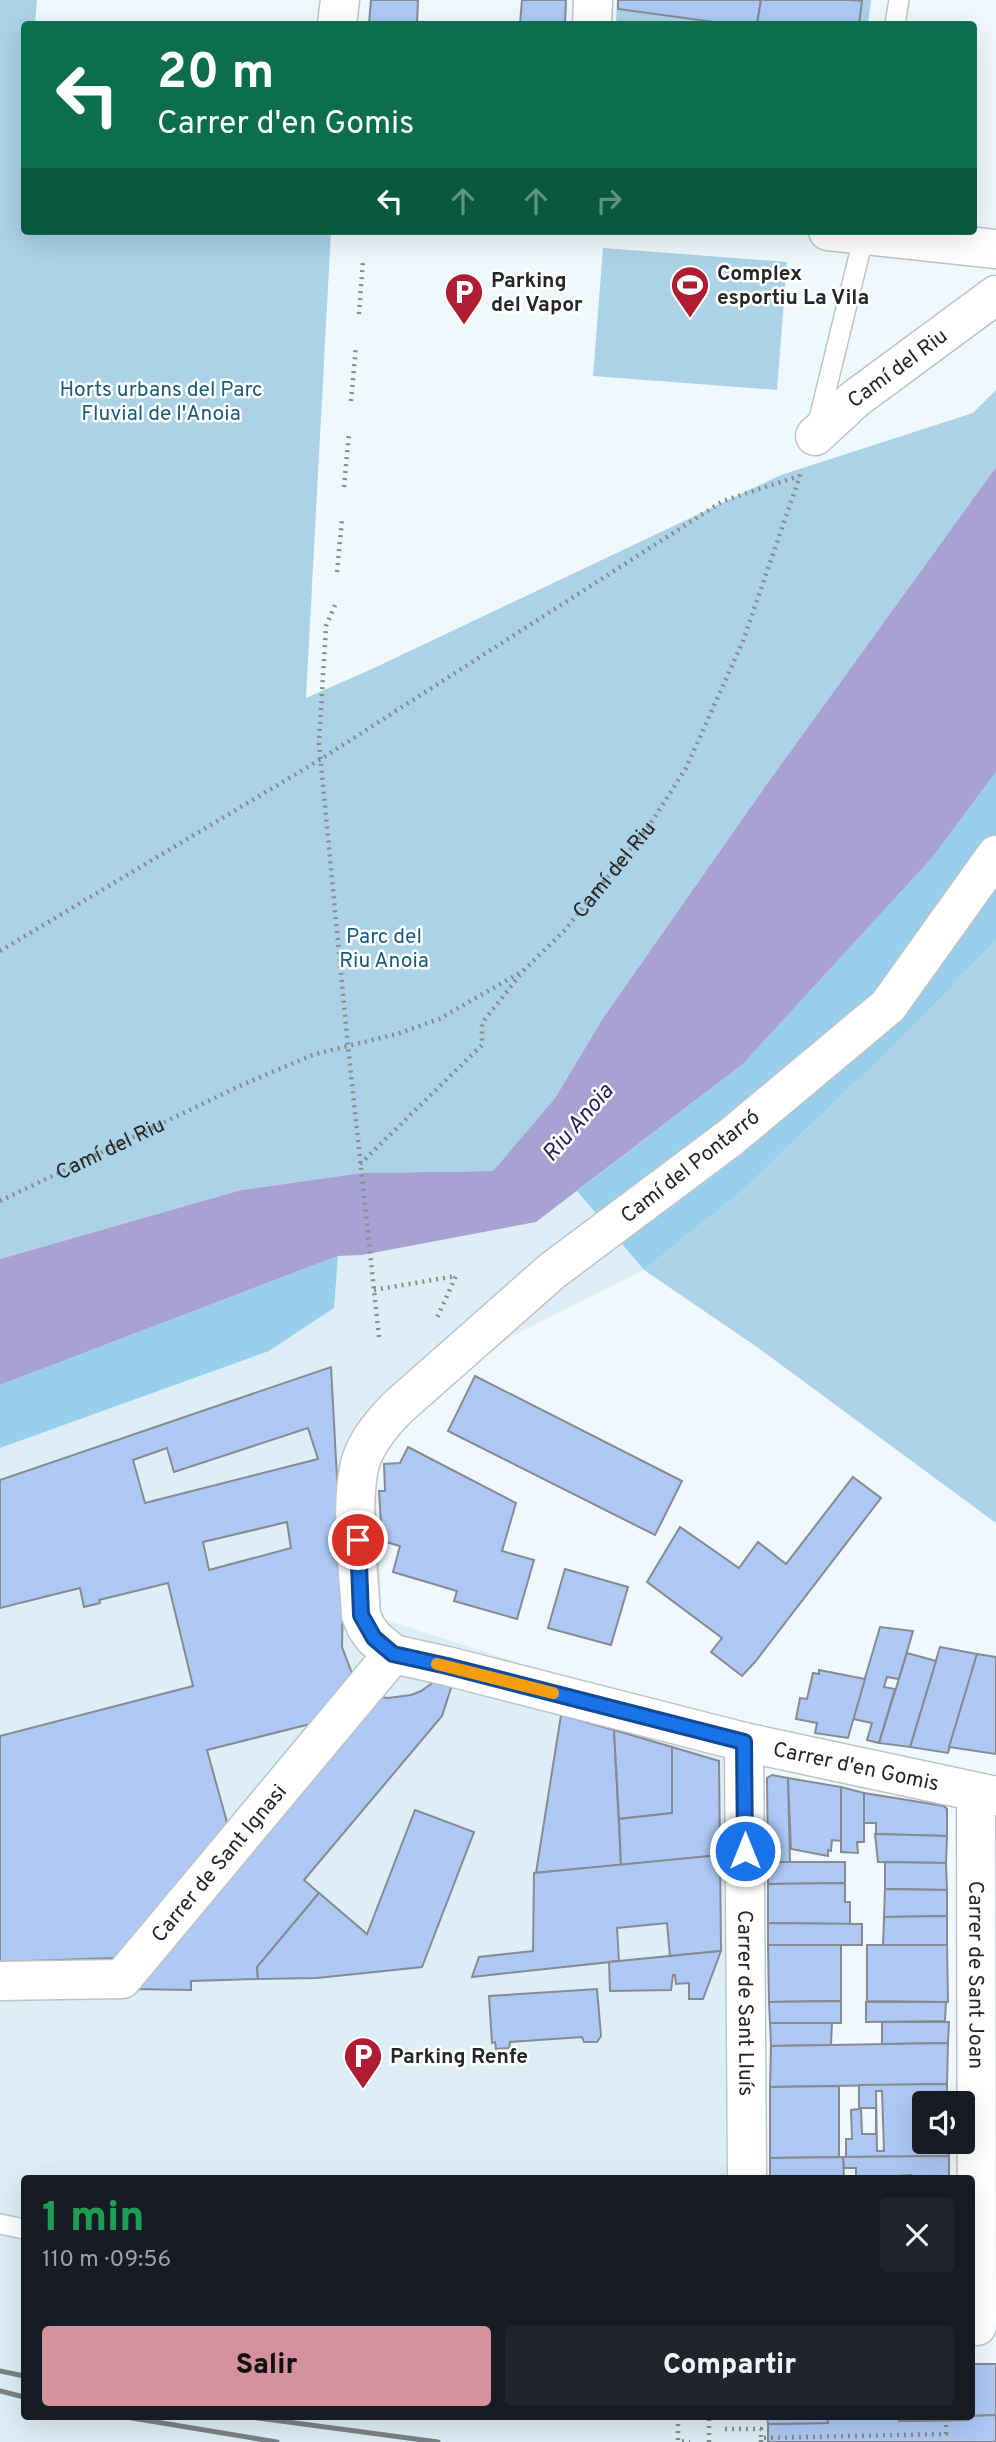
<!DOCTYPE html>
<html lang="es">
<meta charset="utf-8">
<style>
:root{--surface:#171b24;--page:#20242c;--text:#f1f3f6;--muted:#9ea1a6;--accent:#d4929e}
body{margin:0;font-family:Overpass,sans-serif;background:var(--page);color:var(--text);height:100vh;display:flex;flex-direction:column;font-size:26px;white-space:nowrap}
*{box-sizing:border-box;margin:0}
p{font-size:23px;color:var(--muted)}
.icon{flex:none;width:38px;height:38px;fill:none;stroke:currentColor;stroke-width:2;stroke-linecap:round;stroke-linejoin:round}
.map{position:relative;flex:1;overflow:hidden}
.sheet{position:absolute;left:21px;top:2175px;width:954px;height:245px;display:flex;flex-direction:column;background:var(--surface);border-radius:7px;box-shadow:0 7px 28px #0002}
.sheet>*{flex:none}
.banner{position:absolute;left:21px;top:21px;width:956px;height:214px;border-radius:7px;box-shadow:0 7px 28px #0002;background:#0b6e4f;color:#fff;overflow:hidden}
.fabs{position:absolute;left:912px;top:2091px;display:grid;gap:14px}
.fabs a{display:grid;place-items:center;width:63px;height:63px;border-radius:7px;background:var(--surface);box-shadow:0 7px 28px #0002;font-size:35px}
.pin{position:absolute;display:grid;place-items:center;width:60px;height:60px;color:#fff;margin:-30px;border:4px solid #fff;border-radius:50%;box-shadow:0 2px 7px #0007}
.me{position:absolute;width:77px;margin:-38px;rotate:0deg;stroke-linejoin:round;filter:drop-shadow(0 0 5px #0008)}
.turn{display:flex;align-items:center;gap:24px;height:147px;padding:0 21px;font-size:32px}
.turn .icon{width:91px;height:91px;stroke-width:2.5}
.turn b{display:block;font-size:49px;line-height:60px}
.lanes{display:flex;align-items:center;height:66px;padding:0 21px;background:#0003;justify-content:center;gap:35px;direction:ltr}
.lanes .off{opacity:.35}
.round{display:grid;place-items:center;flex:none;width:74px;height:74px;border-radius:7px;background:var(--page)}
.summary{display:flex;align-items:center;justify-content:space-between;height:119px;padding:0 21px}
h1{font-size:42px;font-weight:800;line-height:52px;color:#1e9e55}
.action{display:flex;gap:14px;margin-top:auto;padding:14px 21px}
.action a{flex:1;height:80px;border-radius:7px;background:var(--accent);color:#111;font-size:28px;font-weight:800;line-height:80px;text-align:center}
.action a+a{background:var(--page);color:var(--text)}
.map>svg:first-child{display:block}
</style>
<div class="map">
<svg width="996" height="2442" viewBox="0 0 996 2442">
<rect width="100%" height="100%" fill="#eff8fc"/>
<polygon fill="#ddeef6" points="577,1191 644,1270 451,1367 375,1452 382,1619 724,1728 726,2179 24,2179 24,2417 971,2417 971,2364 996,2364 996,2442 0,2442 0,1448 269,1351 334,1308 338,1256 362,1255 536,1222"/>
<g fill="#abd2e6">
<polygon points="0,0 37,0 35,24 24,24 24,231 331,231 306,698 374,668 781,475 973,413 996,390 996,467 764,788 603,1018 555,1098 493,1171 361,1173 241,1190 0,1259"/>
<polygon points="617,0 871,0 868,24 616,24"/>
<polygon points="603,248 787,262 777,390 593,376"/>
<polygon points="996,941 996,1523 757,1347 644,1270 741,1192 903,1037"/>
</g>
<g fill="#98d0ec">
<polygon points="996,772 996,941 903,1037 741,1192 644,1270 577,1191 743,1064 932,858"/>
<polygon points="338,1256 334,1308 269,1351 0,1448 0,1385"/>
</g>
<polygon fill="#a8a2d2" points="996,467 996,772 932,858 743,1064 536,1222 362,1255 338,1256 0,1385 0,1259 241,1190 361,1173 493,1171 555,1098 603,1018 764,788"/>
<g fill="#aec9f5" stroke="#878b91" stroke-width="2" fill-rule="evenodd">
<polygon points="371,0 418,0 417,24 369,24"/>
<polygon points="522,0 566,0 565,24 520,24"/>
<polygon points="618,0 761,0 757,24 729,24 618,9"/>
<polygon points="761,0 852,0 862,1 859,24 757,24"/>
<path d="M331,1367L343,1590L342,1647L353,1676L314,1723L207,1750L228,1826L115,1958L0,1962V1736L193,1686L168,1583L99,1600L100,1603L84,1607L80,1588L0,1608V1480ZM308,1428L318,1459L145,1503L133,1460L167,1448L174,1472ZM287,1522L291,1548L209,1570L203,1542Z"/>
<polygon points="475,1376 682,1481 655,1535 448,1431"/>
<polygon points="408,1447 516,1503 502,1551 534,1560 517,1619 454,1601 457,1591 393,1572 400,1546 382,1541 379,1491 385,1491 384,1464 400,1463"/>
<polygon points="853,1477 881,1498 755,1662 742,1676 711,1652 722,1638 647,1582 680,1527 739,1568 758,1542 786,1564"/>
<polygon points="565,1569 628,1587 611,1645 548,1628"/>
<polygon points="880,1627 913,1631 899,1679 887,1677 884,1687 895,1689 879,1743 867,1740 872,1723 853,1719"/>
<polygon points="940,1647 977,1654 948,1753 910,1747"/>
<polygon points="907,1653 936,1661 910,1747 879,1743"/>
<polygon points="977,1654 996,1657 996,1754 949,1747"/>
<polygon points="819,1670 865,1679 848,1738 815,1733 817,1723 796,1719 800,1698 807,1699 813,1673 819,1674"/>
<polygon points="435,1681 452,1685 442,1716 304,1880 319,1893 257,1967 258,1979 191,1981 191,1990 132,1989 377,1697 388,1698 411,1695 421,1691"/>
<polygon points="561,1715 614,1730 621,1865 536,1873"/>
<polygon points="614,1730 672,1747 672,1813 619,1819"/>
<polygon points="672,1747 719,1761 720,1855 621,1865 619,1819 672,1813"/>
<polygon points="772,1775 788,1778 790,1862 768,1862 767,1778"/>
<polygon points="788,1778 841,1787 841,1841 832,1840 831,1851 828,1850 828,1856 791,1849"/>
<polygon points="841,1787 864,1793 864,1842 857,1842 858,1853 841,1852"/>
<polygon points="864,1793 944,1806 947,1809 947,1836 876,1834 876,1823 864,1823"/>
<polygon points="415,1810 474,1832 422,1967 317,1978 258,1979 257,1967 319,1893 367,1934"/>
<polygon points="875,1834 947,1836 946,1863 878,1862"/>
<polygon points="720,1855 721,1951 670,1956 667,1923 617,1928 619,1961 472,1977 479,1957 533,1951 534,1873"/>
<polygon points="768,1862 845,1862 845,1883 768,1884"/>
<polygon points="885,1862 946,1863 947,1890 885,1889"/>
<polygon points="845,1883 845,1902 850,1902 850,1924 768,1923 768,1884"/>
<polygon points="885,1889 947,1890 947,1916 884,1917"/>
<polygon points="947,1916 947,1945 883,1945 884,1917"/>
<polygon points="768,1923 862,1924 862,1945 768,1945"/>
<polygon points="768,1945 841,1945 841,2001 769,2002"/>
<polygon points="867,1945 947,1945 948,2002 867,2001"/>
<polygon points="721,1951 703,1999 689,1999 689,1983 676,1984 675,1975 673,1975 671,1990 610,1991 609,1962"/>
<polygon points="597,1989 601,2036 597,2042 584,2042 582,2037 510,2042 509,2048 496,2049 495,2042 492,2043 489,1996"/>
<polygon points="841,2001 841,2023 770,2023 769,2002"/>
<polygon points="866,2002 946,2002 945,2021 866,2022"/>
<polygon points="882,2022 949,2022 948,2043 882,2044"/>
<polygon points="770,2023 832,2023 831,2045 771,2046"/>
<polygon points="948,2043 947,2084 770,2087 771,2046"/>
<path d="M947,2084V2104H924L922,2130H924V2142H948L949,2156L846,2157V2139H852L851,2110L859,2109V2085ZM876,2091H882L884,2151H877ZM861,2108H876V2134H862Z"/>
<polygon points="839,2086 839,2157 770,2158 770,2087"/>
<polygon points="949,2156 949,2179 911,2179 911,2175 896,2176 896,2179 856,2179 856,2168 844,2168 843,2157"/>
<polygon points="843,2157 844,2179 770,2179 770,2158"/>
<polygon points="971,2364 996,2364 996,2415 971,2416"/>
<polygon points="996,2415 996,2442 768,2442 768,2424 828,2423 827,2419 898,2417 899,2421 968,2420 967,2417 971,2416"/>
<polygon points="767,2417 898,2417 827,2419 828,2423 768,2424"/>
<polygon points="899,2417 967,2417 968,2420 899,2421"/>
</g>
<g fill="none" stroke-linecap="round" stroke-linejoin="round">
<g stroke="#bcc4c8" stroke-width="22">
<g id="service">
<polyline points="895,24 899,0"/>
<polyline points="817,427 865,231"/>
<polyline points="0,2224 24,2229"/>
</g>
</g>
<g stroke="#bcc4c8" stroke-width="41">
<g id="minor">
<polyline points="337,24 340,0"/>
<polyline points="592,24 593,0"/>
<polyline points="828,231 996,249"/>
<path id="s2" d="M815,436L855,399L996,295"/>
<path id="s3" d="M996,855L888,1006L731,1137L552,1271L398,1407C384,1421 371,1436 363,1455C348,1491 359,1574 361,1615L366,1627L374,1638L393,1654L447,1666L744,1742L996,1796"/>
<path id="s4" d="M744,1742L747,2179"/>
<path id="s5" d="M976,1793L977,2326"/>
<path id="s6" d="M0,1981L122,1979L393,1654"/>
</g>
</g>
<g stroke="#878d8f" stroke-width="4.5" stroke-dasharray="2 5" stroke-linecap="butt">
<polyline points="359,314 363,261"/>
<polyline points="351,401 356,346"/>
<polyline points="344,487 349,433"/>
<polyline points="337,572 342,519"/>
<polyline points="335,605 326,626 319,743 348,1046 379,1337"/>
<polyline points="0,951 321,759 723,501 799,476"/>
<polyline points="360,1164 482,1045 482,1023 520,975"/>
<path id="s1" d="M0,1201L244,1084L315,1054L397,1034L439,1019L523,971L564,931L649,826L686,768L743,641L802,470"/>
<polyline points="374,1290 456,1276 436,1320"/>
<polyline points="678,2417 678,2441 690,2442"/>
<polyline points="725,2429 761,2429 761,2438"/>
<polyline points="709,2442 709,2417"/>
<polyline points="761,2442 761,2438 946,2434 946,2420"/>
</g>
<use href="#service" stroke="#fff" stroke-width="19"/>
<use href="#minor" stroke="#fff" stroke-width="38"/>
<g stroke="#7c8184" stroke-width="5">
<polyline points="0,2371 24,2376"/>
<polyline points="0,2391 24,2397"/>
<polyline points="126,2417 277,2442"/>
<polyline points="250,2417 438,2442"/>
</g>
</g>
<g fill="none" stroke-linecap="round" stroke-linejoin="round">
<g stroke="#114b97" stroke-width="18">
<polyline id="route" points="358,1540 361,1615 374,1638 393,1654 447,1666 744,1742 745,1851"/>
</g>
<use href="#route" stroke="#1a73e8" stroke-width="12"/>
<polyline stroke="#f59e0b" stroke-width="12" points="437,1664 553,1693"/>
</g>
<defs>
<g id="stadium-pin" transform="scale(2.0125)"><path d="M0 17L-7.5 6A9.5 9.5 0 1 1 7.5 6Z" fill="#b01c32" stroke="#fff"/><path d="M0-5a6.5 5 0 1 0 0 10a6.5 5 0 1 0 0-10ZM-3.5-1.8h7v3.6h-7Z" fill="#fff"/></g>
<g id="parking-pin" transform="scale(2.0125)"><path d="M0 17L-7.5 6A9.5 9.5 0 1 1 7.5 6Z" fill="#b01c32" stroke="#fff"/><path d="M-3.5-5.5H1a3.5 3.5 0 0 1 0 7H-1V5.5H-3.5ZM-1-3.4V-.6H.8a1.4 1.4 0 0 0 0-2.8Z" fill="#fff"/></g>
</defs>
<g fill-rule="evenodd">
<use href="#stadium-pin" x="690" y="285"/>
<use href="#parking-pin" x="464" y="292"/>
<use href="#parking-pin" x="363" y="2056"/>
</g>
<g text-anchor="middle" stroke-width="5" stroke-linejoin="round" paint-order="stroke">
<g font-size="21" font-weight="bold" fill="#242728" stroke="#fff" text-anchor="start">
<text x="717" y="280">Complex<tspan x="717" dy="24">esportiu La Vila</tspan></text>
<text x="491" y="287">Parking<tspan x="491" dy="24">del Vapor</tspan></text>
<text x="390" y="2063">Parking Renfe</text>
</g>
<g font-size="21" fill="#242728" stroke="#fff">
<text dy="7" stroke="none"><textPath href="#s2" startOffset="107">Camí del Riu</textPath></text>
<text dy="7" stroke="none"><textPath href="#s1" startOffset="710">Camí del Riu</textPath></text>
<text dy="7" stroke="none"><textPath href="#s1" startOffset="122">Camí del Riu</textPath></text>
<text transform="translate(690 1166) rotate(-38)" y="7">Camí del Pontarró</text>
<text dy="7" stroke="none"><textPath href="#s3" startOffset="1568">Carrer d'en Gomis</textPath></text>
<text dy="7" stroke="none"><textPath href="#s6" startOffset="273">Carrer de Sant Ignasi</textPath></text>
<text dy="7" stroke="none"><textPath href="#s5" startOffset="182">Carrer de Sant Joan</textPath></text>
<text dy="7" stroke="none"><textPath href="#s4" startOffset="261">Carrer de Sant Lluís</textPath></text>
</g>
<g font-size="21" fill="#1a5d7a" stroke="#fff">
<text x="161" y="396">Horts urbans del Parc<tspan x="161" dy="24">Fluvial de l'Anoia</tspan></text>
<text x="384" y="943">Parc del<tspan x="384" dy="24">Riu Anoia</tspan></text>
</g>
<g font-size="23" font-style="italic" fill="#2c1d57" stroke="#fff">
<text transform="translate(577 1122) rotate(-49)" y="8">Riu Anoia</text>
</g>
</g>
</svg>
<div class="fabs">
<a><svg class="icon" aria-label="sound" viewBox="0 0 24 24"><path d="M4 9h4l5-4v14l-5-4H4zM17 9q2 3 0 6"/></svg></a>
</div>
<div class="pin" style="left:358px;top:1540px;background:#d93025"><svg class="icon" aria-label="arrive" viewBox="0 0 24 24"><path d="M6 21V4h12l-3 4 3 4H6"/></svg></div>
<svg class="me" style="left:745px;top:1851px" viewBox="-20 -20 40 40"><circle r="17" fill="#1a73e8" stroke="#fff" stroke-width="3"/><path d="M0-11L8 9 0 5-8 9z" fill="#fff"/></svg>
<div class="banner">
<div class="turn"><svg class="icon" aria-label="left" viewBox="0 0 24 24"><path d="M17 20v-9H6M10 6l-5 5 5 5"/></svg><div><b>20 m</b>Carrer d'en Gomis</div></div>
<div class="lanes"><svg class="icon" aria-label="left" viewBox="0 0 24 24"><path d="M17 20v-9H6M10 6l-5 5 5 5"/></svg><svg class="icon off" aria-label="ahead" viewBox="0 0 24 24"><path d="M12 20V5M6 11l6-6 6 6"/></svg><svg class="icon off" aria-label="ahead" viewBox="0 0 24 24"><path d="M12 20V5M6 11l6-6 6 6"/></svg><svg class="icon off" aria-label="right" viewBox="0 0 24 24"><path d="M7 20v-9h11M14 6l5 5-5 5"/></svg></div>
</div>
<section class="sheet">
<div class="summary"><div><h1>1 min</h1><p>110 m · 09:56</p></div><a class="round"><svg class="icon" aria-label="close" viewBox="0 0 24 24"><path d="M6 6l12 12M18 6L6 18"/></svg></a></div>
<div class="action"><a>Salir</a><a>Compartir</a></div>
</section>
</div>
